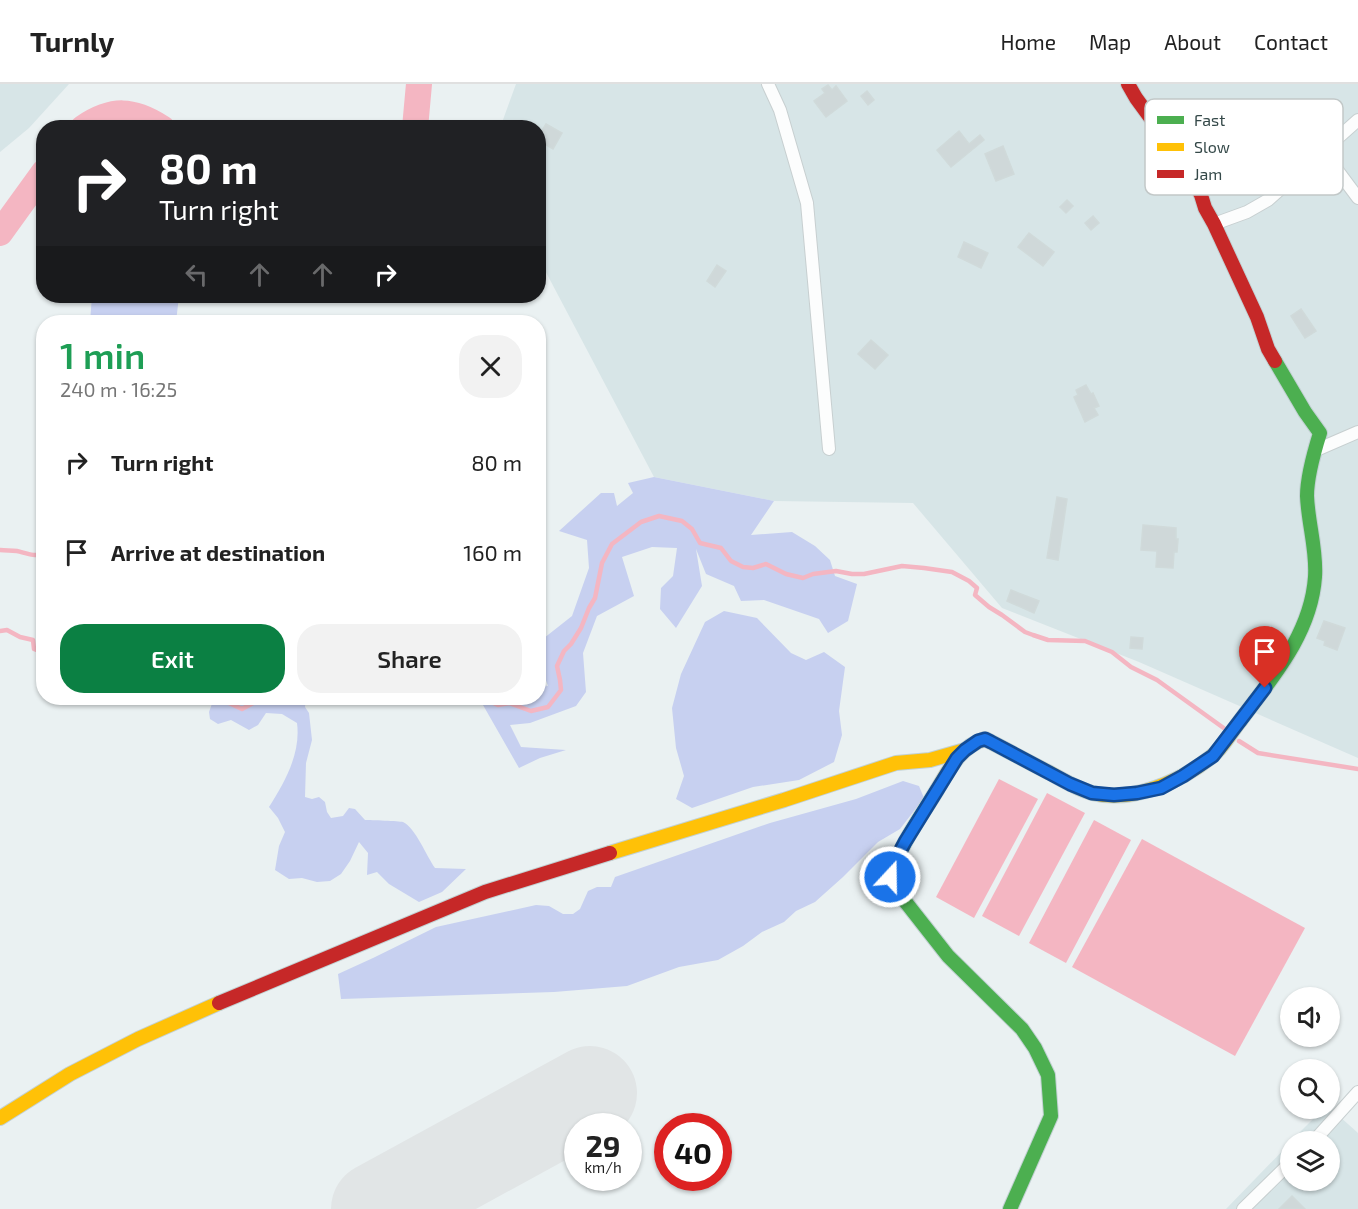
<!DOCTYPE html>
<meta charset="utf-8">
<style>
:root{--surface:#fff;--page:#f2f2f2;--text:#222;--muted:#767676;--line:#e0e0e0;--accent:#0b8043}
body{margin:0;font-family:"Exo 2",sans-serif;background:var(--page);color:var(--text);height:100vh;display:flex;flex-direction:column;font-size:22px;white-space:nowrap}
*{box-sizing:border-box;margin:0}
p{font-size:20px;color:var(--muted)}
.icon{flex:none;width:33px;height:33px;fill:none;stroke:currentColor;stroke-width:2;stroke-linecap:round;stroke-linejoin:round}
.map{position:relative;flex:1;overflow:hidden}
.side{position:absolute;left:36px;top:231px;width:510px;height:390px;display:flex;flex-direction:column;background:var(--surface);border-radius:24px;box-shadow:0 2px 4px #0004}
.side>*{flex:none}
.guide{position:absolute;left:36px;top:36px;width:510px;height:183px;border-radius:24px;box-shadow:0 2px 4px #0004;background:#202124;color:#fff;overflow:hidden}
.tools{position:absolute;left:1280px;top:903px;display:grid;gap:12px}
.tools a{display:grid;place-items:center;width:60px;height:60px;border-radius:50%;background:var(--surface);box-shadow:0 2px 4px #0004;font-size:30px}
.speed{position:absolute;left:564px;top:1029px;display:flex;gap:12px;font-size:30px;font-weight:700;text-align:center}
.speed>*{display:grid;place-content:center;width:78px;height:78px;border-radius:50%;background:var(--surface);box-shadow:0 2px 4px #0004;line-height:1}
.speed small{font-size:15px;font-weight:400}
.speed .limit{border:9px solid #d22;background:#fff;color:#111}
.pin{position:absolute;display:grid;place-items:center;width:51px;height:51px;color:#fff;margin:-62px -26px;border-radius:50% 50% 50% 0;rotate:-45deg;box-shadow:0 0 6px #0007}
.pin .icon{rotate:45deg}
.me{position:absolute;width:66px;margin:-33px;rotate:21deg;stroke-linejoin:round;filter:drop-shadow(0 0 4px #0008)}
.turn{display:flex;align-items:center;gap:21px;height:126px;padding:0 24px;font-size:27px}
.turn .icon{width:78px;height:78px;stroke-width:2.5}
.turn b{display:block;font-size:42px;line-height:51px}
.lanes{display:flex;align-items:center;height:57px;padding:0 24px;background:#0003;justify-content:center;gap:30px;direction:ltr}
.lanes .off{opacity:.35}
.round{display:grid;place-items:center;flex:none;width:63px;height:63px;border-radius:24px;background:var(--page)}
.summary{display:flex;align-items:center;justify-content:space-between;height:102px;padding:0 24px}
h1{font-size:36px;font-weight:600;line-height:45px;color:#1e9e55}
.action{display:flex;gap:12px;margin-top:auto;padding:12px 24px}
.action a{flex:1;height:69px;border-radius:24px;background:var(--accent);color:#fff;font-size:24px;font-weight:600;line-height:69px;text-align:center}
.action a+a{background:var(--page);color:var(--text)}
ul{padding:0;list-style:none}
li{display:flex;align-items:center;gap:18px;height:90px;padding:0 24px}
li div{flex:1}
li b{display:block;font-size:22px}
li em{font-style:normal}
header{display:flex;align-items:center;gap:36px;box-sizing:border-box;height:84px;padding:0 30px;background:var(--surface);border-bottom:2px solid var(--line)}
header strong{font-size:28px}
nav{display:flex;gap:33px;margin-inline-start:auto;font-size:21px}
.map>svg:first-child{display:block}
</style>
<header>
<strong>Turnly</strong>
<nav><a>Home</a><a>Map</a><a>About</a><a>Contact</a></nav>
</header>
<div class="map">
<svg width="1358" height="1125" viewBox="0 0 1358 1125">
<rect width="100%" height="100%" fill="#eaf1f2"/>
<g fill="#d7e5e7">
<polygon points="0,0 69,0 29,44 0,68"/>
<polygon points="516,0 1358,0 1358,674 1139,578 1002,524 913,419 774,417 654,393 539,175 538,44 500,44"/>
<polygon points="1329,1023 1358,1049 1358,1125 1226,1125 1290,1059 1290,1096 1329,1096 1329,1058 1291,1057 1323,1025 1329,1024"/>
</g>
<g fill="#c7d0f0">
<polygon points="92,212 179,212 176,238 90,238"/>
<polygon points="654,393 774,417 751,451 792,448 815,462 830,476 835,492 857,500 848,537 828,549 819,535 764,516 741,517 734,502 706,490 696,465 702,502 676,544 660,525 661,504 673,492 677,464 652,463 622,473 634,512 597,532 583,569 586,608 576,622 530,639 510,641 521,663 566,666 540,674 519,684 479,614 538,614 539,600 548,602 539,577 539,558 572,532 589,484 587,456 559,447 601,409 614,409 617,422 633,409 628,399"/>
<polygon points="724,527 757,534 791,569 806,576 824,568 845,583 839,627 842,651 834,678 799,696 753,703 692,724 676,715 684,692 676,664 672,624 681,590 705,538"/>
<path d="M214,614C221,617 228,618 235,622L243,614H306L305,623L309,629L312,656L306,679L305,713L312,715L319,713L325,718L327,728L331,734L343,732L349,724L355,725L365,736C371,736 399,737 403,738C415,743 427,773 435,784L466,785L442,808L419,818L389,800L377,788L367,791L368,769L359,758L350,777L341,790L330,797L317,798L302,794L289,795L275,786L279,762L285,748L278,734L269,723C285,698 301,669 297,639L282,630L266,629L258,641L249,646L231,636L218,640L210,635L209,628Z"/>
<polygon points="903,697 919,702 924,714 900,745 878,758 843,793 815,818 796,827 784,838 762,848 743,862 718,876 679,883 627,902 554,908 341,915 338,890 373,874 436,843 536,821 549,822 563,830 573,830 580,825 588,807 597,803 611,803 615,793 770,739 856,715"/>
</g>
<g fill="#f4b6c2">
<polygon points="999,695 1038,715 974,834 936,813"/>
<polygon points="1047,709 1085,729 1019,852 982,832"/>
<polygon points="1094,736 1131,756 1066,879 1029,859"/>
<polygon points="1142,755 1305,844 1235,972 1072,883"/>
</g>
<g fill="none" stroke-linecap="round" stroke-linejoin="round">
<g stroke="#f4b6c2" stroke-width="4.5">
<path d="M0,466C6,467 11,466 17,467C26,469 34,473 44,470"/>
<polyline points="0,547 7,546 20,553 33,556 34,565 44,569"/>
<polyline points="201,614 203,616 214,614 220,617 229,619 242,625 255,618 256,614"/>
<polyline points="482,614 498,621 509,619 531,627 548,623 561,606 560,596 557,582 564,567 571,560 581,544 589,524 595,514 602,479 612,460 641,438 659,432 682,437 692,445 700,459 721,464 731,477 743,483 753,484 766,480 786,490 803,494 813,490 836,487 852,490 864,490 902,482 924,484 952,488 969,497 977,504 975,511 989,523 1002,531 1025,548 1033,551 1048,556 1085,557 1112,568 1131,583 1157,596 1225,645"/>
<polyline points="1239,657 1258,669 1358,685"/>
</g>
<g stroke="#f4b6c2" stroke-width="26">
<path d="M83,44C112,24 133,25 162,44"/>
<polyline points="415,44 419,0"/>
<polyline points="0,149 44,88"/>
</g>
<polyline stroke="#e1e5e6" stroke-width="94" points="378,1125 590,1009"/>
</g>
<g fill="#cfd8d9" stroke="#d0dada" stroke-width="1.5">
<polygon points="828,1 832,6 836,2 847,17 826,33 814,17 825,9 822,5"/>
<polygon points="867,7 874,16 868,21 861,12"/>
<polygon points="546,40 562,49 553,65 538,56 538,53"/>
<polygon points="959,47 969,60 980,51 984,56 951,83 937,66"/>
<polygon points="1003,62 1014,90 996,97 985,70"/>
<polygon points="1067,116 1073,122 1066,129 1060,123"/>
<polygon points="1093,132 1099,139 1091,146 1085,139"/>
<polygon points="1029,149 1054,168 1043,182 1018,163"/>
<polygon points="964,158 988,169 981,184 958,173"/>
<polygon points="717,181 726,187 715,203 707,197"/>
<polygon points="1301,225 1316,247 1305,254 1291,232"/>
<polygon points="871,256 888,271 875,285 858,270"/>
<polygon points="1086,301 1091,310 1093,309 1099,322 1094,324 1098,331 1085,338 1074,313 1078,311 1076,306"/>
<polygon points="1057,413 1067,415 1058,476 1047,474"/>
<polygon points="1143,441 1176,444 1176,455 1178,455 1177,468 1174,468 1173,484 1156,483 1157,467 1141,466"/>
<polygon points="1011,506 1039,517 1034,529 1007,517"/>
<polygon points="1324,537 1345,544 1337,566 1324,561 1325,557 1317,554"/>
<polygon points="1131,553 1143,554 1142,565 1130,564"/>
<polygon points="1292,1112 1305,1125 1279,1125"/>
</g>
<g fill="none" stroke-linecap="round" stroke-linejoin="round">
<g stroke="#c7cfd0" stroke-width="14">
<g id="street">
<polyline points="768,0 780,26 807,119 829,365"/>
<polyline points="1323,67 1358,114"/>
<polyline points="1214,140 1247,128 1268,116 1358,36"/>
<polyline points="1314,367 1358,348"/>
<polyline points="1313,1058 1358,1008"/>
<polyline points="1243,1125 1290,1079"/>
</g>
</g>
<g stroke="#c2d1d3" stroke-width="16">
<g id="fast">
<path d="M1240,637C1272,594 1311,550 1315,493C1317,466 1308,439 1307,412C1307,395 1315,365 1320,349L1305,328L1275,277"/>
<path d="M937,706C920,734 900,761 890,793L897,807L948,872L1022,945L1035,964L1048,991L1051,1032L1010,1125"/>
</g>
</g>
<g stroke="#c2d1d3" stroke-width="16">
<g id="slow">
<path d="M937,706C949,686 960,662 985,655C1007,666 1028,678 1050,689C1063,696 1077,705 1092,709C1132,719 1180,698 1211,673C1222,665 1231,648 1240,637"/>
<polyline points="610,769 784,716 896,679 930,676 965,666"/>
<polyline points="0,1034 70,990 138,955 219,919"/>
</g>
</g>
<g stroke="#c2d1d3" stroke-width="16">
<g id="jam">
<polyline points="1128,0 1136,14 1185,81 1201,111 1205,124 1214,140 1257,233 1268,265 1275,277"/>
<polyline points="219,919 485,808 610,769"/>
</g>
</g>
<use href="#street" stroke="#fcfdfd" stroke-width="12"/>
<use href="#fast" stroke="#4caf50" stroke-width="14"/>
<use href="#slow" stroke="#ffc107" stroke-width="14"/>
<use href="#jam" stroke="#c62828" stroke-width="14"/>
</g>
<g fill="none" stroke-linecap="round" stroke-linejoin="round">
<g stroke="#114b97" stroke-width="15">
<polyline id="route" points="890,793 895,777 905,758 957,674 965,666 978,657 985,655 991,658 1070,700 1092,709 1114,711 1137,709 1161,704 1183,692 1213,672 1265,604"/>
</g>
<use href="#route" stroke="#1a73e8" stroke-width="10"/>
</g>
<rect x="1145" y="15" width="198" height="96" rx="9" fill="#fff" stroke="#c2c8c8" stroke-width="1.5"/>
<rect x="1157" y="32" width="27" height="8" fill="#4caf50"/>
<rect x="1157" y="59" width="27" height="8" fill="#ffc107"/>
<rect x="1157" y="86" width="27" height="8" fill="#c62828"/>
<g font-size="16" fill="#354949">
<text x="1194" y="42">Fast</text>
<text x="1194" y="69">Slow</text>
<text x="1194" y="96">Jam</text>
</g>
</svg>
<div class="tools">
<a><svg class="icon" aria-label="sound" viewBox="0 0 24 24"><path d="M4 9h4l5-4v14l-5-4H4zM17 9q2 3 0 6"/></svg></a>
<a><svg class="icon" aria-label="search" viewBox="0 0 24 24"><circle cx="10" cy="10" r="6"/><path d="M15 15l6 6"/></svg></a>
<a><svg class="icon" aria-label="layers" viewBox="0 0 24 24"><path d="M12 4l9 5-9 5-9-5zM3 14l9 5 9-5"/></svg></a>
</div>
<div class="speed"><div>29<small>km/h</small></div><div class="limit">40</div></div>
<div class="pin" style="left:1265px;top:604px;background:#d93025"><svg class="icon" aria-label="arrive" viewBox="0 0 24 24"><path d="M6 21V4h12l-3 4 3 4H6"/></svg></div>
<svg class="me" style="left:890px;top:793px" viewBox="-20 -20 40 40"><circle r="17" fill="#1a73e8" stroke="#fff" stroke-width="3"/><path d="M0-11L8 9 0 5-8 9z" fill="#fff"/></svg>
<div class="guide">
<div class="turn"><svg class="icon" aria-label="right" viewBox="0 0 24 24"><path d="M7 20v-9h11M14 6l5 5-5 5"/></svg><div><b>80 m</b>Turn right</div></div>
<div class="lanes"><svg class="icon off" aria-label="left" viewBox="0 0 24 24"><path d="M17 20v-9H6M10 6l-5 5 5 5"/></svg><svg class="icon off" aria-label="ahead" viewBox="0 0 24 24"><path d="M12 20V5M6 11l6-6 6 6"/></svg><svg class="icon off" aria-label="ahead" viewBox="0 0 24 24"><path d="M12 20V5M6 11l6-6 6 6"/></svg><svg class="icon" aria-label="right" viewBox="0 0 24 24"><path d="M7 20v-9h11M14 6l5 5-5 5"/></svg></div>
</div>
<section class="side">
<div class="summary"><div><h1>1 min</h1><p>240 m · 16:25</p></div><a class="round"><svg class="icon" aria-label="close" viewBox="0 0 24 24"><path d="M6 6l12 12M18 6L6 18"/></svg></a></div>
<ul>
<li><svg class="icon" aria-label="right" viewBox="0 0 24 24"><path d="M7 20v-9h11M14 6l5 5-5 5"/></svg><div><b>Turn right</b></div><em>80 m</em></li>
<li><svg class="icon" aria-label="arrive" viewBox="0 0 24 24"><path d="M6 21V4h12l-3 4 3 4H6"/></svg><div><b>Arrive at destination</b></div><em>160 m</em></li>
</ul>
<div class="action"><a>Exit</a><a>Share</a></div>
</section>
</div>
